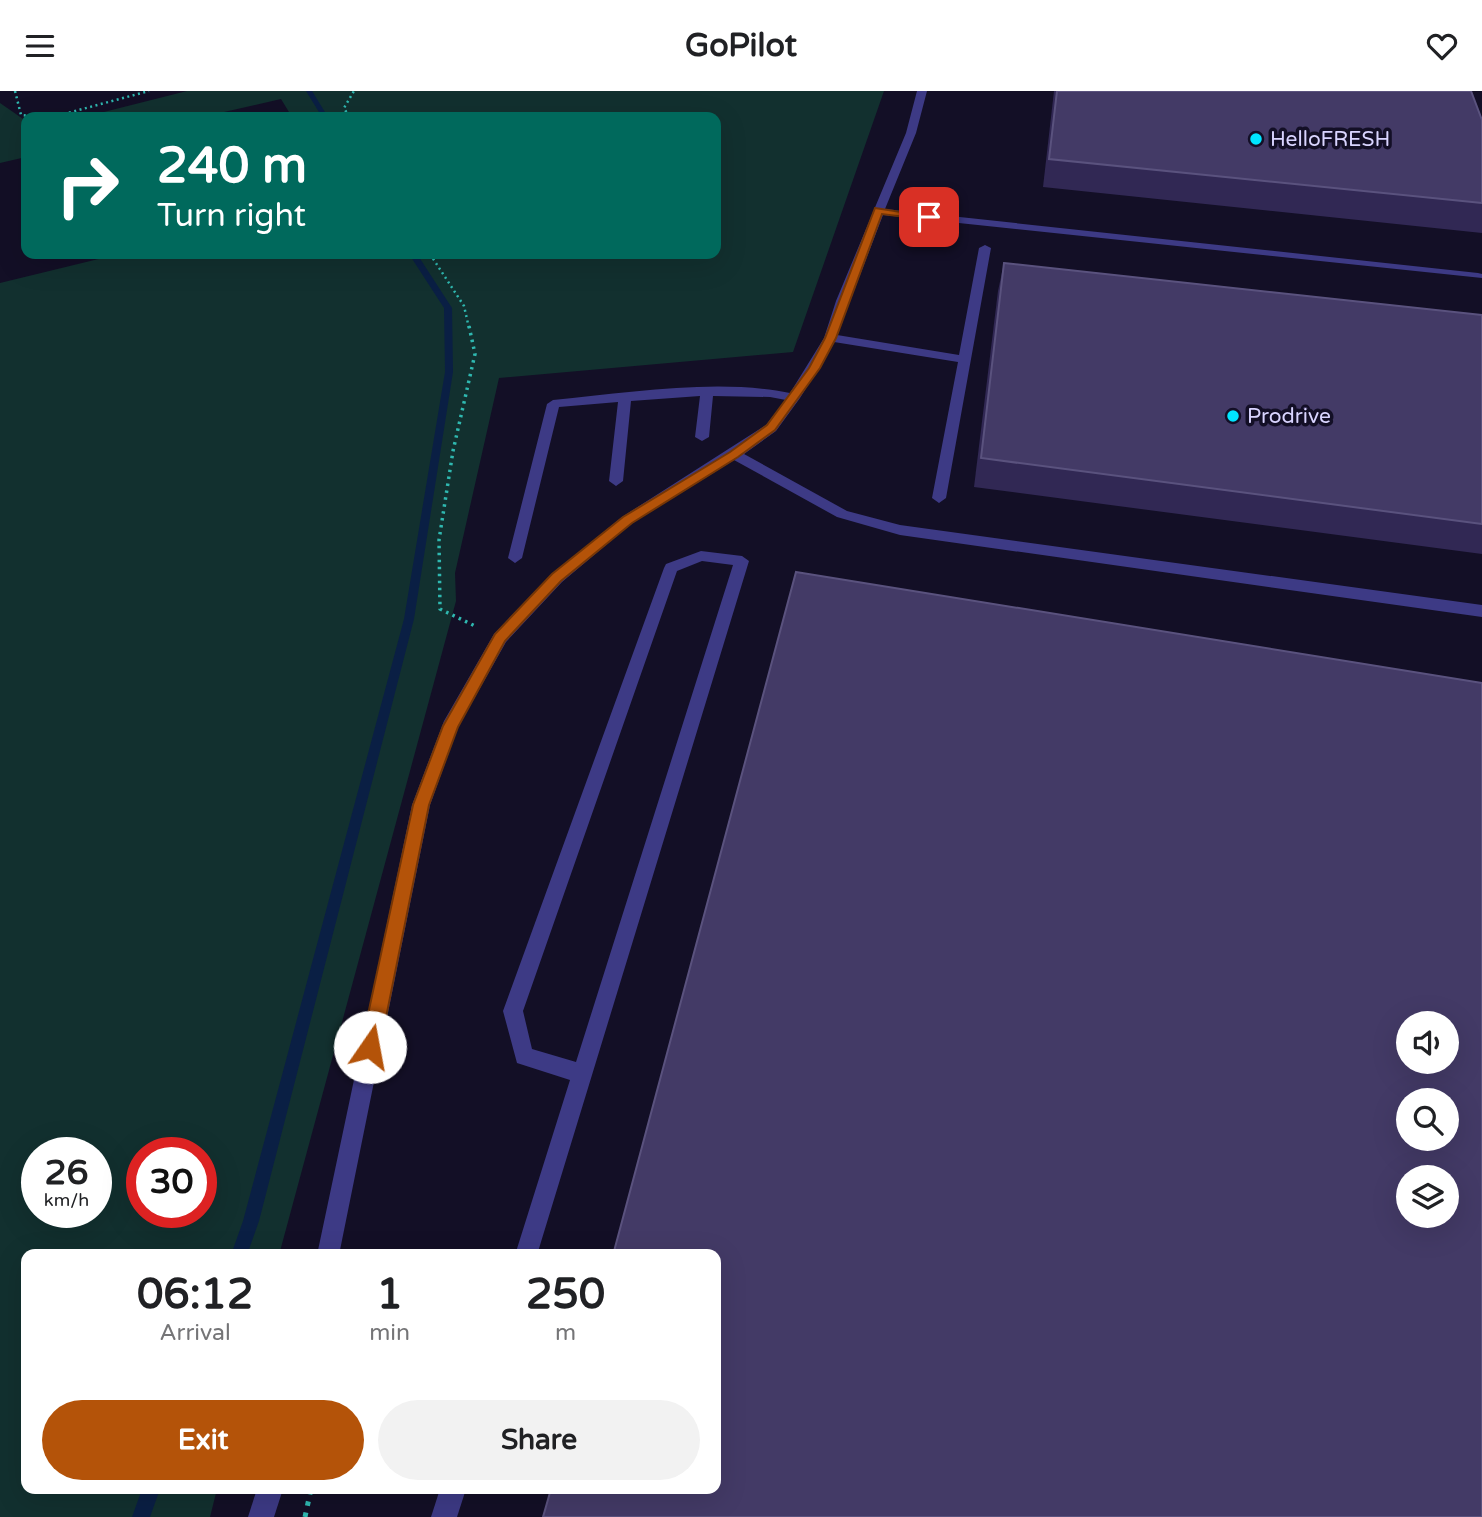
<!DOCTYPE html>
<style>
:root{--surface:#fff;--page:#f2f2f2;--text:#202124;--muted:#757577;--accent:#b45309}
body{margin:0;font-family:"Varela Round",sans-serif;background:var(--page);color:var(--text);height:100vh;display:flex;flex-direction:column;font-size:26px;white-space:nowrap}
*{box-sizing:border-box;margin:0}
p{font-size:23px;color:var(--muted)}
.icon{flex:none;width:38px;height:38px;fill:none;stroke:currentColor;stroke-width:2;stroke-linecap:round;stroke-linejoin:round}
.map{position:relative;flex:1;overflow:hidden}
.drawer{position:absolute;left:21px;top:1158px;width:700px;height:245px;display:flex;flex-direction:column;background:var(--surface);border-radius:14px;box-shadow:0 7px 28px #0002}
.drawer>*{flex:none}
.banner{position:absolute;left:21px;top:21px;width:700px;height:147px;border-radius:14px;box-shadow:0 7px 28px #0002;background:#00695c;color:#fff;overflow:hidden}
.tools{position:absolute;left:1396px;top:920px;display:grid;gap:14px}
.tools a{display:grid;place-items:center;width:63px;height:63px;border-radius:50%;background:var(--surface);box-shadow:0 7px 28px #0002;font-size:35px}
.speed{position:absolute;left:21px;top:1046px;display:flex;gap:14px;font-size:35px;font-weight:700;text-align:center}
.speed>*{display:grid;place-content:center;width:91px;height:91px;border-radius:50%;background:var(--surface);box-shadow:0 7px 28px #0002;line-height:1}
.speed small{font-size:18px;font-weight:400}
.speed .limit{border:10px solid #d22;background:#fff;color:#111}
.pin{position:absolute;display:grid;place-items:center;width:60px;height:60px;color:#fff;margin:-30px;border-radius:14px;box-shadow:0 4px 10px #0006}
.me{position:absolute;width:77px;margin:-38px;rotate:12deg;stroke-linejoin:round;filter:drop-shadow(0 0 5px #0008)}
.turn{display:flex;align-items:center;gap:24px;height:147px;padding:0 21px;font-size:32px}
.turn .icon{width:91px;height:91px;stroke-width:2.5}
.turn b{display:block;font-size:49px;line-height:60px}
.eta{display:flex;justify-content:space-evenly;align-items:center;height:119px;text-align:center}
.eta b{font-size:42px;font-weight:700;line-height:49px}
.primary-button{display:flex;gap:14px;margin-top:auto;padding:14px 21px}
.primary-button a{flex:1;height:80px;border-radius:42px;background:var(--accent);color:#fff;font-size:28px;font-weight:700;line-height:80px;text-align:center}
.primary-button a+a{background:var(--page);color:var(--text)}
header{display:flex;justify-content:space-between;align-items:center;height:91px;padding:0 21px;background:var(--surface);font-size:32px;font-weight:700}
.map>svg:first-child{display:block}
</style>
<header><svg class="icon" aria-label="menu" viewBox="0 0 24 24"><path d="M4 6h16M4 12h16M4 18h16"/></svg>GoPilot<svg class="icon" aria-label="heart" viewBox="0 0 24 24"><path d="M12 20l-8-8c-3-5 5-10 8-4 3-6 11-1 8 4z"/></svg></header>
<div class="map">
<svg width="1482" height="1426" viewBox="0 0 1482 1426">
<rect width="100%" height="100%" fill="#130f26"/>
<g fill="#12302f" fill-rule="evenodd">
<path d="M187,0H884L793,261L499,287L455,482L456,510L279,1164H26V1398H217L210,1426H0V192L119,163H716V26H292L281,8L202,26H67L92,24ZM37,1062H96V1122H37ZM142,1062H201V1122H142Z"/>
<polygon points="0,12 26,30 26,66 0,72"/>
</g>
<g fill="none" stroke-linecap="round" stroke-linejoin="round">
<g fill="#0a1f44" fill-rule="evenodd">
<polygon points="306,0 312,0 328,26 322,26"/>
<polygon points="409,163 417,163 452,217 453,281 414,528 259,1130 247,1164 231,1164 243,1130 404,528 445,281 444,217"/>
<polygon points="142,1398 160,1398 150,1426 132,1426"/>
</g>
<g stroke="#2fb8b0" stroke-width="2.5" stroke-dasharray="2 3.5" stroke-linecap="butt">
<polyline points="15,0 21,24 43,26"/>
<polyline points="53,26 149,0"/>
<polyline points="349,26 344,17 354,0"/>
<polyline points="430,163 464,215 469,237"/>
</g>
<polyline stroke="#2fb8b0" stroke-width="3.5" stroke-dasharray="2.5 4.5" stroke-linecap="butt" points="469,235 475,263 453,360 439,449 440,518 475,535"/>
<polyline stroke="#2fb8b0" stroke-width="5" stroke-dasharray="4.5 7" stroke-linecap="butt" points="305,1426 311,1398"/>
<g fill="#3d3a85" fill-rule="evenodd">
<path d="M917,0H927L916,42L885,118L1478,182L1482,183V187L883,124L837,244L959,264L979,157L985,154L991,157L946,407L939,412L932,407L958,271L834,251L800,307L776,340L744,363L847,420L900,434L1482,514V526L900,444L837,426L734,369L632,432L562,491L506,551L458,636L430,714L339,1164H317L412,714L444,630L494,543L552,483L622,426L766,334L786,309L770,306L713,305L709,346L702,350L695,346L700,305L631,310L623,390L616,395L609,390L618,311L559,316L522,467L515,472L508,467L547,313L553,309C628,302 717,287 790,302L824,247L836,210L906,42Z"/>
<path d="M701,460L742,465L749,470L537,1164H515L570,989L517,972L503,920L664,477L666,473ZM702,470L733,474L576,971L532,958L523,920L677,480Z"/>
<polygon points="257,1398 283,1398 274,1426 248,1426"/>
<polygon points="440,1398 466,1398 457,1426 431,1426"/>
</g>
</g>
<g fill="#312854">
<polygon points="1054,0 1471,0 1482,29 1482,142 1043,96"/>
<polygon points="1004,172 1482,224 1482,463 974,396 998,200"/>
</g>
<g fill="#433a66" stroke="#5a527e" stroke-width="2" fill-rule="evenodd">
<polygon points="1057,0 1471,0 1482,29 1482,112 1049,68"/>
<polygon points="1004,172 1482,224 1482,433 981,367"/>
<path d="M796,481L1482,592V1426H543L551,1398H716V1164H613ZM1409,933H1447V971H1409ZM1409,1010H1447V1048H1409ZM1409,1087H1447V1125H1409Z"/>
</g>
<polygon fill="#b45309" stroke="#753606" stroke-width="2" points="875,117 934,126 929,129 882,123 836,247 820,277 775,339 738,366 632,432 561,490 505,550 458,636 429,714 380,956 377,962 370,965 364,962 361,956 413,714 443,635 495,543 552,483 623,426 730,361 767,334 809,277 825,247"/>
<g fill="#00e5ff" stroke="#130f26" stroke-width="2.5">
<circle cx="1256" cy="48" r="7"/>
<circle cx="1233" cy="325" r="7"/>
</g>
<g text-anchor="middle" stroke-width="7" stroke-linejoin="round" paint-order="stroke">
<g font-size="21" fill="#d9d4ff" stroke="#130f26" text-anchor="start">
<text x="1270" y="55">HelloFRESH</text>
<text x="1247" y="332">Prodrive</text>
</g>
</g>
</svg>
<div class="tools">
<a><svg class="icon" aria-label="sound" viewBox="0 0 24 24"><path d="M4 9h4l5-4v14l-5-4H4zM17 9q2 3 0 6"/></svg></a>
<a><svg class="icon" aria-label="search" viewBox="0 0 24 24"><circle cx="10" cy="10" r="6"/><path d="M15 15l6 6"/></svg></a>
<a><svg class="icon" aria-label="layers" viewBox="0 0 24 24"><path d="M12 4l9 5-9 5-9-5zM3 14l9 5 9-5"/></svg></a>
</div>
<div class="speed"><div>26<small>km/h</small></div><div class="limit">30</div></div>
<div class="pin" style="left:929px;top:126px;background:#d93025"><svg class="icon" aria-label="arrive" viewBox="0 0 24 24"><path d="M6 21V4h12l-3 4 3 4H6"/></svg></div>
<svg class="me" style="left:370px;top:956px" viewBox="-20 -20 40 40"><circle r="19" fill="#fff"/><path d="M0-13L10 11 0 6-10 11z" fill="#b45309"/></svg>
<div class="banner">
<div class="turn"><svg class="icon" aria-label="right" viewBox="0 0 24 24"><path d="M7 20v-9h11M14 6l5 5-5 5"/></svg><div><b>240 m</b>Turn right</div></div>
</div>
<section class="drawer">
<div class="eta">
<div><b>06:12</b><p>Arrival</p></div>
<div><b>1</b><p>min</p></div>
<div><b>250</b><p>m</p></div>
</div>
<div class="primary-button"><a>Exit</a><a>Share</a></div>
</section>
</div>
